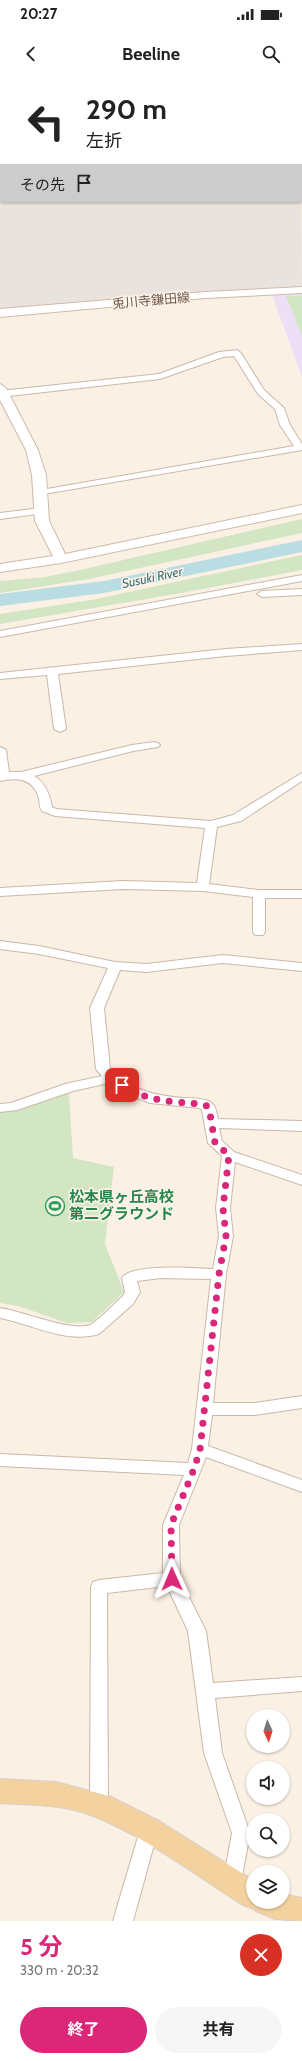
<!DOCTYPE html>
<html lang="ja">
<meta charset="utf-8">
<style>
:root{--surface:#fff;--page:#f6f6f6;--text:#222;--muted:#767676;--accent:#db2777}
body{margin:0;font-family:Cabin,"Noto Sans JP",sans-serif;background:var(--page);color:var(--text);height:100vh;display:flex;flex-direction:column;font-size:15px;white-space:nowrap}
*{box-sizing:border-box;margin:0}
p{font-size:13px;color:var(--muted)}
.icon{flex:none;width:22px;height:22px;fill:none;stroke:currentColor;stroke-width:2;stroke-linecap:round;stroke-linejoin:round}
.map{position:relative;height:1841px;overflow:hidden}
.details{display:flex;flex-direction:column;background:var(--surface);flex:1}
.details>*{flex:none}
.top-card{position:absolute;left:0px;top:0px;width:302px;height:122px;box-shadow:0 1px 3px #0004;background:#fff;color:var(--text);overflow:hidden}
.needle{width:26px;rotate:176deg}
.fabs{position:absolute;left:246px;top:1629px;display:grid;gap:8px}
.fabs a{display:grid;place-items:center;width:44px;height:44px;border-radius:50%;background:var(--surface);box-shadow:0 1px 3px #0004;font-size:20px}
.pin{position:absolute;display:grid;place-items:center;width:34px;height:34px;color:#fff;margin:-17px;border-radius:8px;box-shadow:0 2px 6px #0006}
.me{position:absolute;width:44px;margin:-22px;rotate:359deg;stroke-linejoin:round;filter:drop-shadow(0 0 3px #0008)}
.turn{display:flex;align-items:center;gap:14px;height:84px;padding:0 20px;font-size:18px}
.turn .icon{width:52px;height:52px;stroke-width:2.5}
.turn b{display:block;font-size:28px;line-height:34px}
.then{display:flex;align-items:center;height:38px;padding:0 20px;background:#0003;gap:8px;font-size:15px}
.round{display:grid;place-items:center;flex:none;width:42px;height:42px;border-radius:21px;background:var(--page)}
.head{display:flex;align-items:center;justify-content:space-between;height:68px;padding:0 20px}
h1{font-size:24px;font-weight:700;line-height:30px;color:var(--accent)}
.primary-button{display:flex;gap:8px;margin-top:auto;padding:8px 20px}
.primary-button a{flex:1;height:46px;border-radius:24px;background:var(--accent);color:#fff;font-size:16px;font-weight:700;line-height:46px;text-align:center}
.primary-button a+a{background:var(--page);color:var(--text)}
.status{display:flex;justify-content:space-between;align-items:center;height:28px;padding:0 20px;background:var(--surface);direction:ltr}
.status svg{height:11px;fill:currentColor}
header{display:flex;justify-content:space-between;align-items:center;height:52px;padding:0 20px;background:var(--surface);font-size:18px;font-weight:700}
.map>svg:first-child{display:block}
</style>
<div class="status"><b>20:27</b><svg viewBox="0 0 49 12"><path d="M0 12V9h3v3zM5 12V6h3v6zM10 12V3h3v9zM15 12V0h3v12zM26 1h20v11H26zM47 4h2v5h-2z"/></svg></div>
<header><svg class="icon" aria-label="back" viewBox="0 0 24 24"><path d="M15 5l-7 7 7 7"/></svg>Beeline<svg class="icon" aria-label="search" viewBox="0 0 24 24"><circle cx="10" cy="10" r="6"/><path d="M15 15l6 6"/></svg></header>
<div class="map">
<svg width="302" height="1841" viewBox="0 0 302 1841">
<rect width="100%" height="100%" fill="#faf0e3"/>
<polygon fill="#eae3dd" points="301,76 302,208 0,231 0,86 1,121 301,121"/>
<polygon fill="#ede0f6" points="302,211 302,297 271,212"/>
<g fill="#d3e6c3">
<polygon points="286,216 302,216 302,256"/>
<polygon points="302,439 302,453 89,499 0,513 0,501 45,497 80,490"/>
<polygon points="302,475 302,490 187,512 0,544 0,534 91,520"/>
<polygon points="69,1012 73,1078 114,1087 105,1164 124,1212 92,1242 67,1243 18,1226 0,1223 0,1032"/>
</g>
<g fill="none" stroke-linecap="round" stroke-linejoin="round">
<polygon fill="#b9dde2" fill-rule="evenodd" points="302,460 302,472 104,513 0,526 0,514 104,501"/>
<g stroke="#cab8aa" stroke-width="2">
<g id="street">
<rect x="7" y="0" width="6" height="1"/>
<polygon points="302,0 302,4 301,4 301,1 298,1"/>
<polygon points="0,10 1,10 0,19"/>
<rect x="0" y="31" width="1" height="6"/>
<rect x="301" y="73" width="1" height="4"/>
<rect x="0" y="84" width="1" height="4"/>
<polygon points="237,270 241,273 264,310 284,328 290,345 302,364 302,370 38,415 36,413 41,410 294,366 280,345 275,329 258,314 234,276 223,277 160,299 0,317 0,311 159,294 219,272"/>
<polygon points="41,428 46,431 44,433 0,439 0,433"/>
<polygon points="302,495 302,501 0,557 0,551"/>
<polygon points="302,509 302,515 262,517 257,514 262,511"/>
<polygon points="302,564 302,570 226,576 58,594 66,649 60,652 54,649 47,595 0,599 0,593 226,569"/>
<path d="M154,662L158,663L160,665L158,667L133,671L34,696C46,703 50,715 52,727L56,729L211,741L233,735L302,693V701L241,741L217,747L209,804L259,810H302V818H265V852L263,855H255L253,852V817L203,811L123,809L0,816V808L123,801L197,803L205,748L55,736L42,731C39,727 40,723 39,719C34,698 17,697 0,701V667L6,670L9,692H21L132,665Z"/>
<path d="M0,861L39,866L115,882L146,884L223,875L302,883V891L223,883L146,892L120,890L104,928L110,988C129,1010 156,1016 183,1018C191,1018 201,1018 208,1021C216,1024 216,1031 218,1039L302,1041V1051L219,1048L222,1061L234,1072L302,1095V1105L235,1082L230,1128L233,1156L226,1194L213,1323H255L302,1316V1328L255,1335H212L208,1366L302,1400V1412L206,1377L179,1445L180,1499L206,1551L213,1603L302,1597V1611L215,1618L222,1673L250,1753L241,1802L239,1808L232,1810L225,1808L223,1802L232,1753L204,1673L188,1551L167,1506L107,1513L108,1725L105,1731L99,1733L93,1731L90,1725L91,1507L93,1502L99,1500L163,1493V1445L184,1395L0,1386V1374L188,1383L192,1369L211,1199L161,1198L137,1201L140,1212L133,1224L99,1254C66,1264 32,1244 0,1238V1228C22,1231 72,1252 90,1245C97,1242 116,1222 123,1216L125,1212L122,1198C131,1183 195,1188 213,1189L219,1156L216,1128L222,1076L208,1063L202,1030L200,1028L150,1023L128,1014L109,1003L73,1011L17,1030L0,1032V1024L11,1023L65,1004L102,996L96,989L90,928L108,888L39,874L0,869Z"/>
<polygon points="149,1742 156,1744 158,1750 133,1841 113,1841 140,1750 142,1744"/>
</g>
</g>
<g stroke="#cfbaab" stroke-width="2">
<g id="secondary">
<polygon points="302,207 302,213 206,218 0,237 0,229 206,212"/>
<polygon points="0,304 6,308 38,370 46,395 49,441 65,474 302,425 302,433 61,483 0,492 0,484 53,476 35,441 32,395 26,370 0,320"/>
</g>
</g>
<g stroke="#d7d0cd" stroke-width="2">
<path id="primary" d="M0,1699L56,1702L109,1716L159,1741L253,1800V1822H283V1814L302,1818V1841L275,1839L256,1831L254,1829L243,1825C197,1796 143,1755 93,1736C64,1724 31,1725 0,1723Z"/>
</g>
<use href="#street" fill="#fff" fill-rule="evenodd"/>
<use href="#secondary" fill="#fff" fill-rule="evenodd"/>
<use href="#primary" fill="#f4d2a0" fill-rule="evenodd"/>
</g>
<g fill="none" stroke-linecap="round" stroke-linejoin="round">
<path stroke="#db2777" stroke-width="7" stroke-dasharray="0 12.6" d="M122,1005C149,1022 173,1022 204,1024L209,1028L215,1063L229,1075L223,1128L226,1156L219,1194L200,1370L194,1389L171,1445L172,1499"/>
</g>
<defs>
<g id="stadium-ring" transform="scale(1)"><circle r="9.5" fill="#fdf5e9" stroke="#2e9e5b" stroke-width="1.5"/><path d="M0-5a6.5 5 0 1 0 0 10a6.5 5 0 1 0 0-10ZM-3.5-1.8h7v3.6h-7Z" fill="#2e9e5b"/></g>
</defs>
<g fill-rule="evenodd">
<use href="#stadium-ring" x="55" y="1126"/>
</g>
<g text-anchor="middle" stroke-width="3" stroke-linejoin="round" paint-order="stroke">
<g font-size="13" fill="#70574b" stroke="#fdf5e9">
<text transform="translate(151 220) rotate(-5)" y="5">兎川寺鎌田線</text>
</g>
<g font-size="13" font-style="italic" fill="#43747b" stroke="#fdf5e9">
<text transform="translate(152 497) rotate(-12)" y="5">Susuki River</text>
</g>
<g font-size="15" font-weight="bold" fill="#27864d" stroke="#fdf5e9" text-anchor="start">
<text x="69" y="1122">松本県ヶ丘高校<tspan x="69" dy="17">第二グラウンド</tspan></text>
</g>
</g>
</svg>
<div class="fabs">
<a><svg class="needle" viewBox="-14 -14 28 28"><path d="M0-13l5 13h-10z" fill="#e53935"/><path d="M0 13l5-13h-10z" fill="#767676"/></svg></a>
<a><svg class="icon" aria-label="sound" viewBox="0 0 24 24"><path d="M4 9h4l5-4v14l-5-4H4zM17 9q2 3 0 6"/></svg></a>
<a><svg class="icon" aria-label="search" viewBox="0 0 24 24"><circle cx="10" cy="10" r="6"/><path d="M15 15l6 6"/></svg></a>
<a><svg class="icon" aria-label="layers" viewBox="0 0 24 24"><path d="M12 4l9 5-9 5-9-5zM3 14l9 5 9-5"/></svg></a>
</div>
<div class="pin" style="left:122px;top:1005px;background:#d93025"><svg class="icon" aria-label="arrive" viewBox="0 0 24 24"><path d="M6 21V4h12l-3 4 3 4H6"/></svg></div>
<svg class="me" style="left:172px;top:1499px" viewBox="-20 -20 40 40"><path d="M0-17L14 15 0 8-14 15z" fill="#db2777" stroke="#fff" stroke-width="4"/></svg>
<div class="top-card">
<div class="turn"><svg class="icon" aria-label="left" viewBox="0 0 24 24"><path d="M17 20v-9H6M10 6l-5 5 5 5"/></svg><div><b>290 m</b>左折</div></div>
<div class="then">その先<svg class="icon" aria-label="arrive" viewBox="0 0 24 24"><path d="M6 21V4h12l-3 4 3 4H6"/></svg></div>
</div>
</div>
<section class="details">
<div class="head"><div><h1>5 分</h1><p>330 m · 20:32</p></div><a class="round" style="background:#d93025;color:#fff"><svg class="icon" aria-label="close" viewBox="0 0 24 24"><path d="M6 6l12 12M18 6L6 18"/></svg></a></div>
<div class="primary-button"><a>終了</a><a>共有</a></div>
</section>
